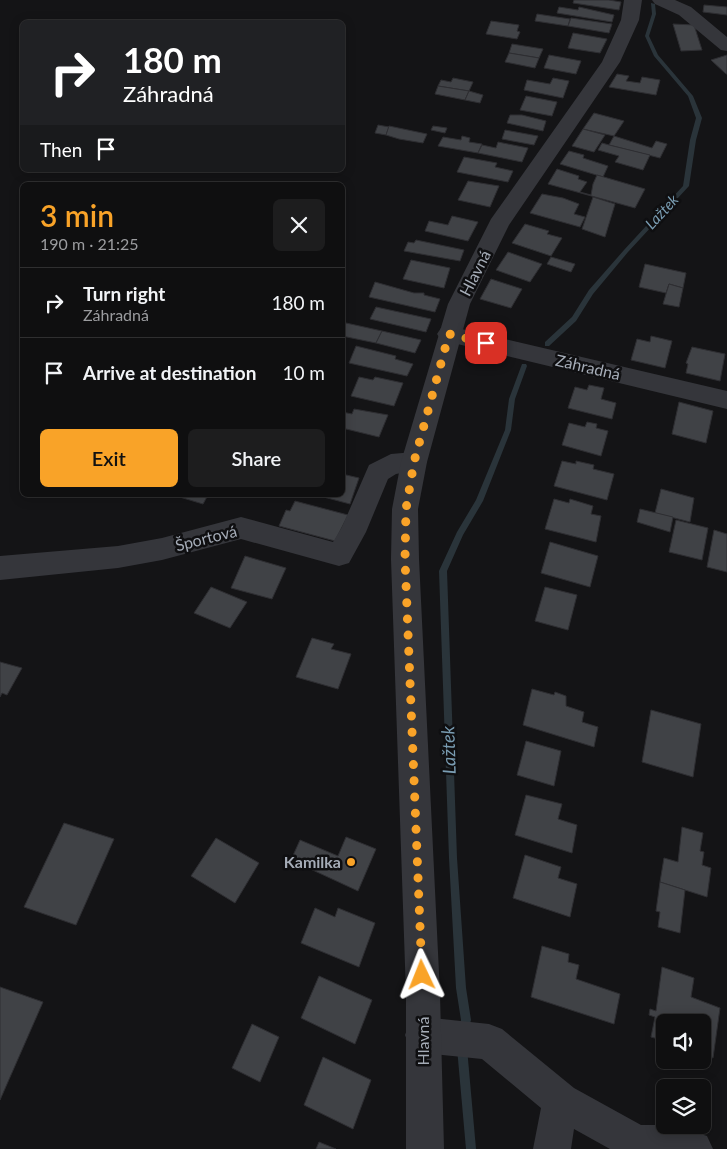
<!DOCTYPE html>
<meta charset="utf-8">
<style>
:root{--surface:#0f0f10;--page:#1d1d1e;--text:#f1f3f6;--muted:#9b9c9f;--line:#2f2f30;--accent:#f9a328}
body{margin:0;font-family:Lato,sans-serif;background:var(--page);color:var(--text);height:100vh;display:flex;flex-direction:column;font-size:19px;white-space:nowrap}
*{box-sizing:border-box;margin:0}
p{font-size:16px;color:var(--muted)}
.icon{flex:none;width:28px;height:28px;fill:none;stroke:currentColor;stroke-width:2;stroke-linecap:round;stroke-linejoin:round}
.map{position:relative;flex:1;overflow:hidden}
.side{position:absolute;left:20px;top:182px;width:325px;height:315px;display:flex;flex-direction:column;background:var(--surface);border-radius:8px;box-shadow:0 2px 12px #0003,0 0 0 1px var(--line)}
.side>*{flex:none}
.banner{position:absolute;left:20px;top:20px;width:325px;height:152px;border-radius:8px;box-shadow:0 2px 12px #0003,0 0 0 1px var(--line);background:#202124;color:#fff;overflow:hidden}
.tools{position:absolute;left:656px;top:1014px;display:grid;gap:10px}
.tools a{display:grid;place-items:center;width:55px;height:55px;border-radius:8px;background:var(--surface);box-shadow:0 2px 12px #0003,0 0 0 1px var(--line);font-size:25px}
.pin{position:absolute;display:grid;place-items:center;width:42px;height:42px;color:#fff;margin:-21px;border-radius:10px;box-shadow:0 2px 8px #0006}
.me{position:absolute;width:55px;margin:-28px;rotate:358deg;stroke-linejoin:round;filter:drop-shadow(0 0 4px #0008)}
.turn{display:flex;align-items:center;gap:18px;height:105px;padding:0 20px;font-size:22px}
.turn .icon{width:65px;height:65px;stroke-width:2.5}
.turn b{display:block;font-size:35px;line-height:42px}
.then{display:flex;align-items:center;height:48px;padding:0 20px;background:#0003;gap:10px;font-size:19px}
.round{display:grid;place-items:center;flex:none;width:52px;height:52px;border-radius:8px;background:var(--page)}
.summary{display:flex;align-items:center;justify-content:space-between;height:85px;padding:0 20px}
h1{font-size:30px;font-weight:600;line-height:38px;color:var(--accent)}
.primary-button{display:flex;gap:10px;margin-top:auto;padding:10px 20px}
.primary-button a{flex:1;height:58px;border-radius:8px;background:var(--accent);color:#111;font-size:20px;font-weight:600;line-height:58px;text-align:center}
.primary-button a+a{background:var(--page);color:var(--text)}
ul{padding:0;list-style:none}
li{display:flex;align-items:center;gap:15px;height:70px;padding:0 20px;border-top:1px solid var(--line)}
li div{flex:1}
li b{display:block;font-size:19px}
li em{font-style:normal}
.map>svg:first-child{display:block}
</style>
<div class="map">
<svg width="727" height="1149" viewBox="0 0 727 1149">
<rect width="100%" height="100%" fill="#141416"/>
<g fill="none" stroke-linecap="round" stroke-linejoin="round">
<g fill="#2a343a" fill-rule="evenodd">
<polygon points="651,3 655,4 656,14 649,36 658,55 693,96 702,118 696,140 689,186 628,252 593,294 576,321 549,346 545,346 545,342 572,317 589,290 624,250 683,186 690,140 696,118 688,96 654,56 645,36 652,14"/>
<polygon points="522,364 526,364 527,366 515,399 511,430 483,501 463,535 447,571 457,858 466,988 471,1020 467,1034 464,1036 461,1034 459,1031 461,1020 456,988 449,858 439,571 457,532 476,500 505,430 509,399"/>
<polygon points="462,1043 465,1045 467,1048 476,1149 466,1149 457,1048 459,1045"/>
</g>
</g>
<g fill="#404246" stroke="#2e2e32">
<polygon points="574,0 609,0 621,2 619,10 573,3"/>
<polygon points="704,5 727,7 727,15 703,12"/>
<polygon points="559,7 578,10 579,7 614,15 612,22 557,13"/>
<polygon points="537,14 570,19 568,26 535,21"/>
<polygon points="571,18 612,24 609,33 568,26"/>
<polygon points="491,21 519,25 517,31 520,32 517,39 486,34"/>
<polygon points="673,24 694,25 702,50 681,51"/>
<polygon points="573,33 607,39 600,53 568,48"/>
<polygon points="512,44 543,49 539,58 509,53"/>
<polygon points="509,53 539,58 535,68 505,62"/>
<polygon points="549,55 581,61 576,74 544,68"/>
<polygon points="727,55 727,74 726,74 711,60"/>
<polygon points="617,74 629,76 626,81 640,83 642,77 660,80 656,95 609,87"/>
<polygon points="453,78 473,82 469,91 438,86 441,80 451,82"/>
<polygon points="553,78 569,81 563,98 524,90 527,80 550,84"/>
<polygon points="438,86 469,91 465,100 435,94"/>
<polygon points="469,91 483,95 480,103 465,100"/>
<polygon points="526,96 557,102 552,116 520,110"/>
<polygon points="594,113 624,121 614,136 583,129"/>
<polygon points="510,115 522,115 546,121 543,131 507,123"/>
<polygon points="378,125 389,127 386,135 375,133"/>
<polygon points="389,126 427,134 423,143 399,139 386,135"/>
<polygon points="433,126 447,128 445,133 431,130"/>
<polygon points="583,129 605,135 594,152 572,146"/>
<polygon points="505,130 538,136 534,145 502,139"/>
<polygon points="462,136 470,138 469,142 482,144 478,153 438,146 443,137 461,140"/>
<polygon points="614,136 652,148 656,141 667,144 660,158 609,145"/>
<polygon points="498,142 528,148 522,162 478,153 482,145 496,148"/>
<polygon points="602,143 609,145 650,155 643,170 615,162 619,156 598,150"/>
<polygon points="569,151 584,155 583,158 608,166 603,177 560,164"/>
<polygon points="464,157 497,163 495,167 513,171 508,182 457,172"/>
<polygon points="557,169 579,176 578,179 587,182 580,192 591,195 593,184 597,175 645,189 635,208 548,184"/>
<polygon points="468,181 499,186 490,207 458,200"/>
<polygon points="542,194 563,198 579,204 574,214 585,217 580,227 530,213"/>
<polygon points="593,197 615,204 605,237 582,229"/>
<polygon points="452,216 478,222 468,241 425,231 429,221 448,225"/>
<polygon points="525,224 549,231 547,234 562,238 551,256 512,243"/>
<polygon points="416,240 464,250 460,261 404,251 408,242 414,243"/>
<polygon points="508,252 542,264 530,282 496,270"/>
<polygon points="551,257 575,264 571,272 547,264"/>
<polygon points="411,260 450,268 444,288 403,279"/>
<polygon points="645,264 686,273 683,288 669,284 666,293 639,287"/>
<polygon points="491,279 522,289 511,308 480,299"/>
<polygon points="375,282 414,293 424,293 424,295 440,299 435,312 369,297"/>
<polygon points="669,284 683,288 679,307 663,304"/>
<polygon points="376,307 431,319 426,332 370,319"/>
<polygon points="346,323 382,331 376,343 342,336"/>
<polygon points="382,331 421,340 415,353 376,343"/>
<polygon points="651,336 672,341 665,368 631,360 637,339 650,342"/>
<polygon points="356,346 396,356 395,359 413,364 407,376 349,363"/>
<polygon points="692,347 725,354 720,381 686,373 688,364 686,363"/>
<polygon points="359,377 373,380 375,377 403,383 394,406 351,396"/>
<polygon points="589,385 604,388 601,399 616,403 612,419 568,408 575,387 587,390"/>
<polygon points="679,402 713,411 706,443 672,434"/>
<polygon points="354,409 388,415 379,437 342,428 342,412 352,414"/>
<polygon points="587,422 597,424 596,428 608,431 601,456 562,445 569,423 585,427"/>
<polygon points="562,461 576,464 576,461 594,465 593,469 614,474 607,500 554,486"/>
<polygon points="342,474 359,478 350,504 316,495 342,495"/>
<polygon points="661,489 694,498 690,522 655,513"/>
<polygon points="173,495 208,495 203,504"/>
<polygon points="554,499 569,503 570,499 593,506 591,514 601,516 596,542 545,529"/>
<polygon points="295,501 348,515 335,541 279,526 286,510 290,511"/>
<polygon points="640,509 673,517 670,532 637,522"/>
<polygon points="676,520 708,528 702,560 669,552"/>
<polygon points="714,530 727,534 727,572 707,567"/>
<polygon points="550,542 598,556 590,587 541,573"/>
<polygon points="245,556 286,568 272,599 231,588"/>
<polygon points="211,587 247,602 230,628 194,613"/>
<polygon points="545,587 577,595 568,630 535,621"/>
<polygon points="312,638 334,644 331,649 351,654 338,689 296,677"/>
<polygon points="0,662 22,668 7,695 2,693 0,697"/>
<polygon points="532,689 554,695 555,692 566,696 566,706 584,712 582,722 598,727 594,747 523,725"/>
<polygon points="651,710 701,724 693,777 642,762"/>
<polygon points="526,741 561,751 554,786 517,775"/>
<polygon points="526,795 562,804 558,819 577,825 572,853 515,835"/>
<polygon points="64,823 114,839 76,925 24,907"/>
<polygon points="682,827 703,833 700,851 704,852 702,865 711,868 707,897 660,882 664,858 678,862"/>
<polygon points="346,837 376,849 358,891 291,860 300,840 338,856"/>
<polygon points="216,838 259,863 235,903 191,876"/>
<polygon points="525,855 561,867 558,878 577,884 570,917 513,898"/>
<polygon points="660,882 685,890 680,933 658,927 660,912 656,911"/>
<polygon points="315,908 335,917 338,908 375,923 359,967 301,943"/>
<polygon points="542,946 569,954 568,962 579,965 576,979 620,994 614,1024 531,997"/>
<polygon points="662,967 694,978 691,997 720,1008 713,1058 702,1054 702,1022 665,1022 665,1041 651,1037 655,1017 649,1015 650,1009 656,1011"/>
<polygon points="319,976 372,1000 355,1044 301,1018"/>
<polygon points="0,987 43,1002 0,1100"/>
<polygon points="252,1024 279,1037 260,1082 232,1068"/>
<polygon points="323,1057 371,1080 353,1129 304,1105"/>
<polygon points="319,1142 336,1149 316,1149"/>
</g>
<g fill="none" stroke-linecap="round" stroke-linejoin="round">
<g fill="#35363b" fill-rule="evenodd">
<polygon points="652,0 675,0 691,7 727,37 727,51 721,50 679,15 655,4"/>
<polygon points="449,326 727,391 727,409 441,340 437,334 441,328"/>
<polygon points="414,452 423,455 427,462 423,469 396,474 388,479 366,532 349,563 339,566 241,539 162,560 118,568 0,580 0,556 118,546 162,538 241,517 333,542 342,527 369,465 391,454"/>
<polygon points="423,1017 489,1024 502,1029 574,1088 641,1125 673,1125 707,1136 713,1149 610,1149 574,1129 571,1149 533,1149 541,1108 482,1059 423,1053 410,1048 405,1035 410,1022"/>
</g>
<polygon fill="#35363b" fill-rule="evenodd" points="624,0 642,0 639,20 620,62 509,225 470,304 427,462 418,509 419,559 440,994 444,1149 406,1149 406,994 391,559 392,509 401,462 448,304 491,219 602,62 621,20"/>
</g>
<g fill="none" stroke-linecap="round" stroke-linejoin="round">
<polyline stroke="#f9a328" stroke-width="9" stroke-dasharray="0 16.2" points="422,975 405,559 406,509 414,462 449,334 486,343"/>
</g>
<circle fill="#f9a328" stroke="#0f0f11" stroke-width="2" cx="351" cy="862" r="5"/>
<g text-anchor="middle" stroke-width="5" stroke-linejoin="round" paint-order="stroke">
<g font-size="15" font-style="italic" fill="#7a9db3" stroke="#0f0f11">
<text transform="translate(662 212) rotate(-47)" y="5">Lažtek</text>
</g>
<g font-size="16" fill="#a5acb7" stroke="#0f0f11">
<text transform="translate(475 273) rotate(-63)" y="6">Hlavná</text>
<text transform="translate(588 367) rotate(13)" y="6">Záhradná</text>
<text transform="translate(206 538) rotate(-14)" y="6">Športová</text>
<text transform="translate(423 1041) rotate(-90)" y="6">Hlavná</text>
</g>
<g font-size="16" font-weight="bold" fill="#a5acb7" stroke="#0f0f11" text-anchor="end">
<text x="341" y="868">Kamilka</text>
</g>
<g font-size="18" font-style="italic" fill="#7a9db3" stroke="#0f0f11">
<text transform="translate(449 750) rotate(-92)" y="6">Lažtek</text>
</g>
</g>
</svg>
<div class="tools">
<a><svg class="icon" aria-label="sound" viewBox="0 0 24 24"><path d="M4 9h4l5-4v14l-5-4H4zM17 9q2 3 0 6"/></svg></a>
<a><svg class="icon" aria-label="layers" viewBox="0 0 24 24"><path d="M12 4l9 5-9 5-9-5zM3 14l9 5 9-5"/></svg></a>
</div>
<div class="pin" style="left:486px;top:343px;background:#d93025"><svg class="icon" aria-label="arrive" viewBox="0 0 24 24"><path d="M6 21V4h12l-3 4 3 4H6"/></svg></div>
<svg class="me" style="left:422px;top:975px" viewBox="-20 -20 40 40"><path d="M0-17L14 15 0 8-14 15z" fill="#f9a328" stroke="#fff" stroke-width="4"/></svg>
<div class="banner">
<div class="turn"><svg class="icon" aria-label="right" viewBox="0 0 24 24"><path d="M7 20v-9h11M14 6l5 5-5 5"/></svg><div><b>180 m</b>Záhradná</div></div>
<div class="then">Then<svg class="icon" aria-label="arrive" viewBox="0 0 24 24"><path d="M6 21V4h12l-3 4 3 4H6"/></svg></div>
</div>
<section class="side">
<div class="summary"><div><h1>3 min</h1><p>190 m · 21:25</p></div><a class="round"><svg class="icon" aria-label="close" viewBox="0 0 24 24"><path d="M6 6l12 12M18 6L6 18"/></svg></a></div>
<ul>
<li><svg class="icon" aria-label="right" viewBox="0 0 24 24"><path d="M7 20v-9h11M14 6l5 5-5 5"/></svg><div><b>Turn right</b><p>Záhradná</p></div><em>180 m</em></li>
<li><svg class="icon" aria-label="arrive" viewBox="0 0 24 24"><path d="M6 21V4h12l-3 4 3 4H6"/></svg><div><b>Arrive at destination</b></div><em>10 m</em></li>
</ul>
<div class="primary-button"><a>Exit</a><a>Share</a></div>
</section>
</div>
